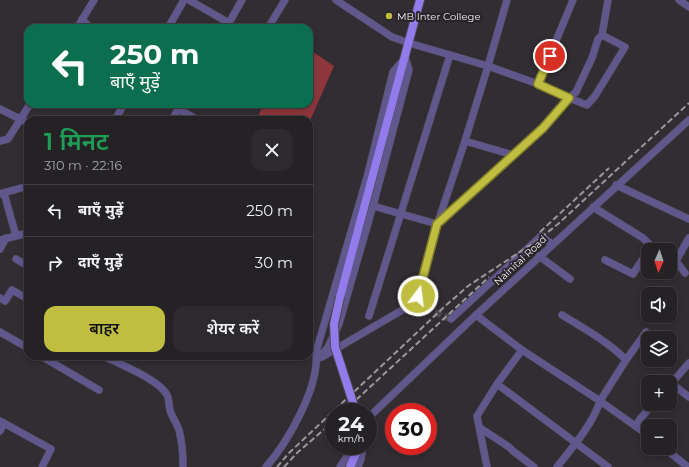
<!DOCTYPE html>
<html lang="hi">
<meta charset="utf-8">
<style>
:root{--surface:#252226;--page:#2d2a2e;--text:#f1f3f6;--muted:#a3a4a7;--line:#423f43;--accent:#c0be40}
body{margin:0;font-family:Montserrat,"Noto Sans Devanagari",sans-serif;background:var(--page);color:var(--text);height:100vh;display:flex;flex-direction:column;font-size:15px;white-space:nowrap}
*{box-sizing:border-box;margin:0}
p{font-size:13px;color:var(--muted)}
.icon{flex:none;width:22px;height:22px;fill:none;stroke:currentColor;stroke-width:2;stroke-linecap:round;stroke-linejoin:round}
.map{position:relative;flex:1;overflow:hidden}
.details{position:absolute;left:24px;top:116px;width:289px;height:244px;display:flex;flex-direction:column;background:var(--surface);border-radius:12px;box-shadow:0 2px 6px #0003,0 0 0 1px var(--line)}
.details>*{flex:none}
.top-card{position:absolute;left:24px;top:24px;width:289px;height:84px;border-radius:12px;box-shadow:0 2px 6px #0003,0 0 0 1px var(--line);background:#0b6e4f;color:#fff;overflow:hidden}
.needle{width:26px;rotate:183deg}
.controls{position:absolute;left:641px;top:243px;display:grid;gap:8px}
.controls a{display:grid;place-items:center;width:36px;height:36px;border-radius:8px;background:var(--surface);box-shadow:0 2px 6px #0003,0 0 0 1px var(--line);font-size:20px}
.speed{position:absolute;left:325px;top:403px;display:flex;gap:8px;font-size:20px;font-weight:700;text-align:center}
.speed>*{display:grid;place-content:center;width:52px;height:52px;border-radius:50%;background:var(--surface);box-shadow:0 2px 6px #0003,0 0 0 1px var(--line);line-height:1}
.speed small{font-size:10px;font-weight:400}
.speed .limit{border:6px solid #d22;background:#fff;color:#111}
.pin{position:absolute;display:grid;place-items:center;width:34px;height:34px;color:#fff;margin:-17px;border:2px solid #fff;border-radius:50%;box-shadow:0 1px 4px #0007}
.me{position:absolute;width:44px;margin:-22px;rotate:15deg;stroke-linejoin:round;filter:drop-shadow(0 0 3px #0008)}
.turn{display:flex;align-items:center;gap:14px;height:84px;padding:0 20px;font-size:18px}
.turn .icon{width:52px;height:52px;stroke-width:2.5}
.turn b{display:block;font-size:28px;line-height:34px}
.round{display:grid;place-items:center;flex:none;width:42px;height:42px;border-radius:12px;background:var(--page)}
.summary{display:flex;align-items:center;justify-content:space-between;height:68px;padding:0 20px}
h1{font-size:24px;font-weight:600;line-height:30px;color:#1e9e55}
.button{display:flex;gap:8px;margin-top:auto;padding:8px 20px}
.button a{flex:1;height:46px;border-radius:12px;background:var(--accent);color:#111;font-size:16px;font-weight:600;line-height:46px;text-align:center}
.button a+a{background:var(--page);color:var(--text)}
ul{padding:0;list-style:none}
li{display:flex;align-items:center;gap:12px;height:52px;padding:0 20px;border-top:1px solid var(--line)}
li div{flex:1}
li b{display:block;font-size:15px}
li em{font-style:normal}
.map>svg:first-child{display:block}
</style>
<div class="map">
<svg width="689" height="467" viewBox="0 0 689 467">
<rect width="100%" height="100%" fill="#312d32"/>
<polygon fill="#8d363b" points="309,49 334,66 309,123 309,120 256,120 264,104 309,104"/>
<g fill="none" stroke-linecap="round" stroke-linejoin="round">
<polyline stroke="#4e4a4f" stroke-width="7" stroke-dasharray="7 3.5" stroke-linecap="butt" points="425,308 451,319"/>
<g stroke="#4c484d" stroke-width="8">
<g id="minor">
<polyline points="189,0 229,23"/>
<polyline points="336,0 392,37 409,43 488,66 538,84 569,98 587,105 595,96 625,47 602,35"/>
<polyline points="507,0 488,66 465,141 513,155 543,128 569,98 576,92 592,58 598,39 602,35 608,0"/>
<polyline points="679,0 689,7"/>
<polyline points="82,19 90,28"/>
<polyline points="77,28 94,0"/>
<polyline points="168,28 184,0"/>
<polyline points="226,28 242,0"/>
<polyline points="268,28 285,0"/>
<polyline points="538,84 573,0"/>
<polyline points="0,109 28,123"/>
<polyline points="178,109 198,120"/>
<polyline points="115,120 124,104"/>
<polyline points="172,120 181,104"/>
<polyline points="0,141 8,139 30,104"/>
<polyline points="616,185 689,219"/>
<polyline points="4,193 16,236"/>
<polyline points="0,194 28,186"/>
<polyline points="373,206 437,224 418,296"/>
<polyline points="593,207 643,238 649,244 648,251 633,274 605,260"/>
<polyline points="438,222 465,141"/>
<polyline points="437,224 513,155"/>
<polyline points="0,240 28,233"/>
<polyline points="0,249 6,238"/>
<polyline points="539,256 570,279"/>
<polyline points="16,259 28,266"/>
<polyline points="685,273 676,261 689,238"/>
<polyline points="0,298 5,301 12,290 28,299"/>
<polyline points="476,315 522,350 497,384 608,467"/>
<path d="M562,315C582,327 610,343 626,360"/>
<polyline points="369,316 450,55"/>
<polyline points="451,319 541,236 552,244"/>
<polyline points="0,332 28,348"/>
<polyline points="522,350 600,401 648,435"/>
<polyline points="41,356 99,390"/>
<path d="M104,356C120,365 159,379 167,395C170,400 168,407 171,413C173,418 177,424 179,430C182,441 183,455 183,467"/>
<polyline points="322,357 404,309 425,308"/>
<polyline points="317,360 328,347 339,324 373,206 409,70 405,57"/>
<polyline points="671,383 689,397"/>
<polyline points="670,385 689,363"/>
<polyline points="368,418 476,315 689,120"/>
<polyline points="0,421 51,449 42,467"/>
<polyline points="636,426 640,419 653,404"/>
<polyline points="480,428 509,447 513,451 534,467"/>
<polyline points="0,431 4,423"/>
<polyline points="664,448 688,467"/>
<path d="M266,467C288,442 320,386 316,352L367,177L393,72L404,59"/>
<polyline points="340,467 346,458 351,446"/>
<polyline points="358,467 361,459 363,446"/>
<polyline points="487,467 477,416 497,384"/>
<path d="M557,467C572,448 593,424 600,401L626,360L646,332"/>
</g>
</g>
<g stroke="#4c484d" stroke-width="10">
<g id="major">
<polyline points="340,297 420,0"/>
<polyline points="350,467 359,446"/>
</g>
</g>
<use href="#minor" stroke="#60578d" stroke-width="7"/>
<use href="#major" stroke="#927bea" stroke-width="8"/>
<g stroke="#9b989b" stroke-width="2" stroke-dasharray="6 3" stroke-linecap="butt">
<polyline points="540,232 609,168"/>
<polyline points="343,412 489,277"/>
<polyline points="277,467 289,453 443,308 468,286 538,240 558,224 689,103"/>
<polyline points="284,467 298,452 334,421"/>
</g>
<g stroke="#4c484d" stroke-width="10" stroke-linecap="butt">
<polyline id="major-bridge" points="340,297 334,324 335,347 356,412"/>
</g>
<use href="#major-bridge" stroke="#927bea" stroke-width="8"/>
</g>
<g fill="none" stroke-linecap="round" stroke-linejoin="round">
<g stroke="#7d7c2a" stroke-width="10">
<polyline id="route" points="418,296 437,224 543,128 569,98 538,84 550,56"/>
</g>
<use href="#route" stroke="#c0be40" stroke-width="7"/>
</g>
<circle fill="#c0be40" stroke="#272328" stroke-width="1.5" cx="389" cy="16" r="4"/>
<g text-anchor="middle" stroke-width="4" stroke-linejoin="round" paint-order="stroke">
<g font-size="10" fill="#f2eff2" stroke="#272328" text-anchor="start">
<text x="397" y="20">MB Inter College</text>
</g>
<g font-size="10" fill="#f2eff2" stroke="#272328">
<text transform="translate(520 260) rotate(-43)" y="4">Nainital Road</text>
</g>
</g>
</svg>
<div class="controls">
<a><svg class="needle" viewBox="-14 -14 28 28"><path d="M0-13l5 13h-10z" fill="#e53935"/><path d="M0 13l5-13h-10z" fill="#a3a4a7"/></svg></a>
<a><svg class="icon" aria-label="sound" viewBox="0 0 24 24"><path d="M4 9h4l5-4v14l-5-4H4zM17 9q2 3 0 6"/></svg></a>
<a><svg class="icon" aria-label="layers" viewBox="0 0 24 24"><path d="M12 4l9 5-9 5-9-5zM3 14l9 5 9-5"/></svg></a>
<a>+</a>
<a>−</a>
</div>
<div class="speed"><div>24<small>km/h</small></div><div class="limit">30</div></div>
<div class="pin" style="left:550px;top:56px;background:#d93025"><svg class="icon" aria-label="arrive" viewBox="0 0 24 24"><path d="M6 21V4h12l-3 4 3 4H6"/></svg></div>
<svg class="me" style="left:418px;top:296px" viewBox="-20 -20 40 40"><circle r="17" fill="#c0be40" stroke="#fff" stroke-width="3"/><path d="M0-11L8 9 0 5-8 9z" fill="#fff"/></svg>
<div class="top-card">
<div class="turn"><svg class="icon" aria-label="left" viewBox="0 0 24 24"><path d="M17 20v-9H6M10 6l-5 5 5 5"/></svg><div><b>250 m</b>बाएँ मुड़ें</div></div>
</div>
<section class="details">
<div class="summary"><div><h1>1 मिनट</h1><p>310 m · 22:16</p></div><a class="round"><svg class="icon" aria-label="close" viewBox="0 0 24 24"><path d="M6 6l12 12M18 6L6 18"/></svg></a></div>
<ul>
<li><svg class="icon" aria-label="left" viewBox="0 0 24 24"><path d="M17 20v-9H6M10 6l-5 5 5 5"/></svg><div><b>बाएँ मुड़ें</b></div><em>250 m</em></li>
<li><svg class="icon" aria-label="right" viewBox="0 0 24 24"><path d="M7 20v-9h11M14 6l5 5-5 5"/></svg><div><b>दाएँ मुड़ें</b></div><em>30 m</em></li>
</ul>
<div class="button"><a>बाहर</a><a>शेयर करें</a></div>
</section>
</div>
